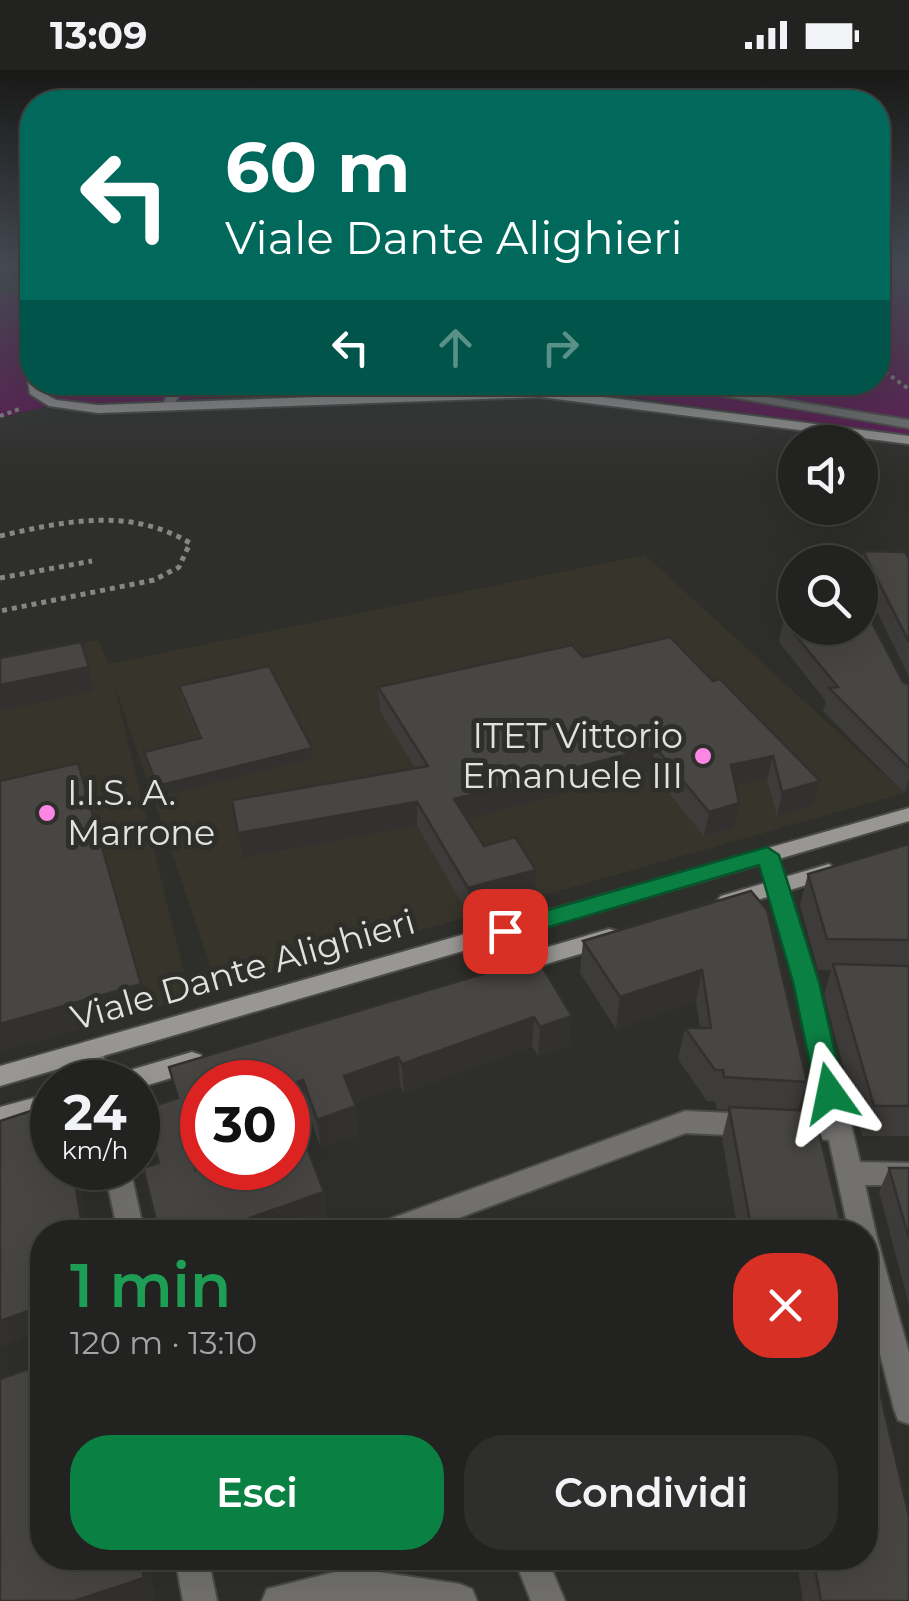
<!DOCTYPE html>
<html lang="it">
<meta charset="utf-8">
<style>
:root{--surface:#222220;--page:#2e2f2d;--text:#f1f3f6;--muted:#a2a4a5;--line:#3f3f3e;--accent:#0b8043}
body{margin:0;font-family:Montserrat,sans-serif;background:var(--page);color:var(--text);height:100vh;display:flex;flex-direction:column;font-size:38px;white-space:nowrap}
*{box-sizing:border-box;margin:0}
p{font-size:32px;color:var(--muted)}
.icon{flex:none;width:55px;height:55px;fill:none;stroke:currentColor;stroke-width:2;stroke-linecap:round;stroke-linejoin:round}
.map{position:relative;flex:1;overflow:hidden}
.panel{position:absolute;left:30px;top:1150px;width:848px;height:350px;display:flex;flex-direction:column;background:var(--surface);border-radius:40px;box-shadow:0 10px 40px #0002,0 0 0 2px var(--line)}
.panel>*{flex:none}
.banner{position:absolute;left:20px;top:20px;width:870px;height:305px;border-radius:40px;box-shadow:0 10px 40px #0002,0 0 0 2px var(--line);background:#00695c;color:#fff;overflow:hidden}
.fabs{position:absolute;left:778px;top:355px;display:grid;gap:20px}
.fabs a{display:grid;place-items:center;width:100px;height:100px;border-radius:50%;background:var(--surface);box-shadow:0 10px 40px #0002,0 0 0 2px var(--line);font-size:50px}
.speed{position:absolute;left:30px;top:990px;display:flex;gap:20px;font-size:50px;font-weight:700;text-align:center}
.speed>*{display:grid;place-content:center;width:130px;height:130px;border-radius:50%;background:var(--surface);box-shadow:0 10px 40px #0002,0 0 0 2px var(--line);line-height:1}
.speed small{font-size:25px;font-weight:400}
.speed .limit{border:15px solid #d22;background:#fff;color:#111}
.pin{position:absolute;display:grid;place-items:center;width:85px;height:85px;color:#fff;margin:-42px;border-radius:20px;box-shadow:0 5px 15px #0006}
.me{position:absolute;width:110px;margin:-55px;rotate:348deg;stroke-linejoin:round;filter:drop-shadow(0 0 8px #0008)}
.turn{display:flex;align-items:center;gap:35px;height:210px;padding:0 40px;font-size:45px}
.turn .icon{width:130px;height:130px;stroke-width:2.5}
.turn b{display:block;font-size:70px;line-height:85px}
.lanes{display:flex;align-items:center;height:95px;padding:0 40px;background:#0003;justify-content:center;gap:50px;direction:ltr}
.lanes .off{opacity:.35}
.round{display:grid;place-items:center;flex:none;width:105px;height:105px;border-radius:40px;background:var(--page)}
.head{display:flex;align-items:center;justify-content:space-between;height:170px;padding:0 40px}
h1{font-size:60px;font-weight:600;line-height:75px;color:#1e9e55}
.cta{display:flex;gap:20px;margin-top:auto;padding:20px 40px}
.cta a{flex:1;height:115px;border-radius:40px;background:var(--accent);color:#fff;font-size:40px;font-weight:600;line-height:115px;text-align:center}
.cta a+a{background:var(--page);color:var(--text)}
.status{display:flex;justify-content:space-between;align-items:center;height:70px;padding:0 50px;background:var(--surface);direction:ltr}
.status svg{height:28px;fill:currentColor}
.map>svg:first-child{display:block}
</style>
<div class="status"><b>13:09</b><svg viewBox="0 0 49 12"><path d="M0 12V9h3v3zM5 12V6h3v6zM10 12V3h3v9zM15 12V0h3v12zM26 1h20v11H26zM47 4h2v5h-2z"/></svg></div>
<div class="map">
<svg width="909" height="1531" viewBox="0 0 909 1531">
<rect width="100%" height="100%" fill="#2e2e2a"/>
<polygon fill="#37352b" points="645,485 904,723 218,918 113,610 190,928 0,981 0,591 98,570 109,594"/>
<polygon fill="#5d1651" points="878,196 909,196 909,365 547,316 336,320 129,333 63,332 0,348 0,224 32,221 32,312 878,312"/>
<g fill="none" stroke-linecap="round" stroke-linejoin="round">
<g stroke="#4b4b47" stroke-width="4">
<polygon id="lane" points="767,780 775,785 786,816 784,820 772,820 770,816 759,785"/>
</g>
<g stroke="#4b4b47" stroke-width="4">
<g id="street">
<polygon points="174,312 186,312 172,339 164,339 162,336"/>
<polygon points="644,312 675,312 909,350 909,358"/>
<polygon points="778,809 788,816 817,912 860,1092 909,1093 909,1115 865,1115 876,1164 909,1283 909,1354 898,1350 894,1339 865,1225 865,1162 849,1162 829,1070 786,1066 782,1058 786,1050 795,1047 825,1049 795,912 768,816"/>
<polygon points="92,971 100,974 111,1012 87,1012 80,981 84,974"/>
<polygon points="685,1041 751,1044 760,1047 764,1055 760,1063 751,1066 686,1063 421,1162 375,1162 379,1153"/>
<polygon points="104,1098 130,1098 144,1162 118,1162"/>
<polygon points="175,1488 208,1488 217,1531 183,1531"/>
<polygon points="514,1488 547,1488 565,1531 531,1531"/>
<polygon points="351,1498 460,1514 472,1519 477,1531 262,1531 267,1519"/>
</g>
</g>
<g stroke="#4b4b47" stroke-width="4">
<g id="secondary">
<polygon points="32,309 32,312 40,312 42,322 56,330 98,335 540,319 909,366 909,374 540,327 98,343 49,336 30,324 28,312"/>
<polygon points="909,738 909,751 0,1016 0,996"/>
<polygon points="829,794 839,801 836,806 728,839 721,836 717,831 721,826"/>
<polygon points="609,859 617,861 620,867 617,873 512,904 504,902 501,896 504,890"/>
<polygon points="192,982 201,985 204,992 201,999 138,1018 138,1012 110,1012 113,1005"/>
<polygon points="52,1023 52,1043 0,1059 0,1037"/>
</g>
</g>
<g stroke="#868683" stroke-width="4" stroke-dasharray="4 4" stroke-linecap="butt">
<polyline points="878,297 909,319"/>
<polyline points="0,346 22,338"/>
</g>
<g stroke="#868683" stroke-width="5" stroke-dasharray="5 5" stroke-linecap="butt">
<path d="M0,466C65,451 130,437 190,473L179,497L154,510L0,541"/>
<polyline points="795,497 782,507 795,527"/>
<polyline points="0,508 92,491"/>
</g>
<use href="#lane" fill="#72716f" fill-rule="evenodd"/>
<use href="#street" fill="#72716f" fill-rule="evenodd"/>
<use href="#secondary" fill="#989794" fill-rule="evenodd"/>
</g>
<g fill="#3d3c3a">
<polygon points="863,481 909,489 909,607 860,507 860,494"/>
<polygon points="783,550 909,615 909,722 904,723 823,641 826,631 779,572"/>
<polygon points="583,587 713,611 820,711 814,735 777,746 767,709 736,717 734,758 704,766 651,701 467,749 484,776 536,800 535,824 468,843 417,756 242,788 232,730 415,698 380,641 378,617"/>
<polygon points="179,616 313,688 159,727 146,693 144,682 199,668 181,627"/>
<polygon points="909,774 909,1066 862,1066 824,925 831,900 818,900 800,835 808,804"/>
<polygon points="751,821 807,1012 798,1040 843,1162 738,1162 722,1068 729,1040 717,1039 715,1031 707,1031 678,989 685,958 700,958 696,932 616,959 580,903 583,871"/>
<polygon points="537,888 572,946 569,975 538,986 532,976 404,1023 400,1016 354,1032 359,1065 321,1078 307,1039 191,1076 189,1070 196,1100 324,1122 327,1150 293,1162 159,1162 159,1093 177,1029"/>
<polygon points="889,1098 909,1098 909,1235 879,1122"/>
<polygon points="796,1488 865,1488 909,1531 803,1531"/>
</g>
<g fill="#32312f">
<polygon points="89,597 94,621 0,641 0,615"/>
<polygon points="655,677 651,701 454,753 454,729"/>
<polygon points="312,678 313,688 159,727 157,716"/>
<polygon points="773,686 767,709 726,719 731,695"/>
<polygon points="909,708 909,722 904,723"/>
<polygon points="820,711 814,735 777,746 782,722"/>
<polygon points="417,732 417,756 242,788 238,763"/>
<polygon points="739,733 734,758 704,766 709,742"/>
<polygon points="536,800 535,824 468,843 468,818"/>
<polygon points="702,900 696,932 616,959 620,927"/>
<polygon points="141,914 148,940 0,982 0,954"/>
<polygon points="572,946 569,975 538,986 540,957"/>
<polygon points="534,947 532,976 404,1023 402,994"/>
<polygon points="398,987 400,1016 347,1035 344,1006"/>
<polygon points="303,1010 307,1039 288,1045 288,1015"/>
<polygon points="356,1036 359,1065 321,1078 317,1050"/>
<polygon points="202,1042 202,1073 191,1076 184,1048"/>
<polygon points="73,1098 78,1098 88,1162 83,1162"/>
<polygon points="324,1122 327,1150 293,1162 210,1162"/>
<polygon points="42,1236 42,1262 0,1277 0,1251"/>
<polygon points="140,1488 148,1488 156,1531 74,1531"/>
<polygon points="229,1488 277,1488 235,1503"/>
</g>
<g fill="#474643" stroke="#32312f" stroke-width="2.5">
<polygon points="863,481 905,482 909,489 909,572"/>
<polygon points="865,539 903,612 909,615 909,698 829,618 838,617 783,550 795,549 795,558 860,558 860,540"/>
<polygon points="670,567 713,611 720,609 820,711 782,722 773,686 731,695 739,733 709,742 655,677 454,729 484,776 515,767 536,800 468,818 417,732 238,763 232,730 428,696 378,617 572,575 583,587"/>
<polygon points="81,572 89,597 0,615 0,588"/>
<polygon points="269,596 312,678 157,716 144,682 201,668 179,616"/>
<polygon points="78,693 141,914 0,954 0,711"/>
<polygon points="909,774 909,870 827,869 808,804"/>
<polygon points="751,821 767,840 807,1012 724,1007 723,1000 715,1000 685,958 711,958 702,900 620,927 583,871"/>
<polygon points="537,888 572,946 540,957 534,947 402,994 398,987 344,1006 356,1036 317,1050 303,1010 288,1015 288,1012 202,1012 202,1042 184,1048 182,1041 195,1100 202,1097 288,1098 288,1069 302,1064 324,1122 210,1162 159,1162 143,1098 159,1093 144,1039 178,1028 169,997"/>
<polygon points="833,894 909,896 909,1036 874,1036"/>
<polygon points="52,1034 52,1098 73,1098 83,1162 42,1162 42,1236 0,1251 0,1051"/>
<polygon points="729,1037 814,1041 843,1162 752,1162"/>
<polygon points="889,1098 909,1098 909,1169"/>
<polygon points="865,1258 909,1446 909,1531 821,1531 813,1488 865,1488"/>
<polygon points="42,1294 42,1488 140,1488 144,1508 74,1531 0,1531 0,1309"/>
</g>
<linearGradient id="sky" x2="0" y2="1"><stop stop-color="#191917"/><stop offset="0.48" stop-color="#464c55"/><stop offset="1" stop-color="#464c55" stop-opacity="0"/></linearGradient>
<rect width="909" height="410" fill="url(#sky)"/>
<polygon fill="#0b8043" stroke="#07532c" stroke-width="2.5" points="767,777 779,785 819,912 844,1023 840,1031 830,1035 820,1031 816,1023 793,912 759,795 505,870 496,867 492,861 496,855"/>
<g fill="#fc86e4" stroke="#2e2e2a" stroke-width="4">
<circle cx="703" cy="686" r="10"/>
<circle cx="47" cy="743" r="10"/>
</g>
<g text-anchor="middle" stroke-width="10" stroke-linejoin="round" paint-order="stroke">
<g font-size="35" fill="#e1e1df" stroke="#2e2e2a" text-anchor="end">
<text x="683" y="678">ITET Vittorio<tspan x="683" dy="40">Emanuele III</tspan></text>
<text x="67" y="735" text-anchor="start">I.I.S. A.<tspan x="67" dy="40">Marrone</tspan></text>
</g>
<g font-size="35" fill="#e1e1df" stroke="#2e2e2a">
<text transform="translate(243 900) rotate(-16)" y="12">Viale Dante Alighieri</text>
</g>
</g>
</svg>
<div class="fabs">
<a><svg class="icon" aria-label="sound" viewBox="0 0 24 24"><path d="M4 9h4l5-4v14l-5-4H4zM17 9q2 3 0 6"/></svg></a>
<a><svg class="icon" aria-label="search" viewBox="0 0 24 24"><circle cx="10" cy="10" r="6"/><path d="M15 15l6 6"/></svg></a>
</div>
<div class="speed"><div>24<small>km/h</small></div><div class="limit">30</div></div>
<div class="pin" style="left:505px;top:861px;background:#d93025"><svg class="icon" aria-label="arrive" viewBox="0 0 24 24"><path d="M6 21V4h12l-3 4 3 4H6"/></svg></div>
<svg class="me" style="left:830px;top:1023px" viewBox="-20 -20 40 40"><path d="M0-17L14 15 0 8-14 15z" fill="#0b8043" stroke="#fff" stroke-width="4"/></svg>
<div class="banner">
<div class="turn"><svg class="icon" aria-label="left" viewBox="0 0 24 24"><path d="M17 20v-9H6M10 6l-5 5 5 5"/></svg><div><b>60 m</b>Viale Dante Alighieri</div></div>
<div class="lanes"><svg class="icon" aria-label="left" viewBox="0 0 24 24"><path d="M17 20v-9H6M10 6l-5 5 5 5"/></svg><svg class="icon off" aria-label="ahead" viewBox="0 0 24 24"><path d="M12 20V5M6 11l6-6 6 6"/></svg><svg class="icon off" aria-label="right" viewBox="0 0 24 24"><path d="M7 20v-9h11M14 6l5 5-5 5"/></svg></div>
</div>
<section class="panel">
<div class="head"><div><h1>1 min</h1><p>120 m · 13:10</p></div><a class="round" style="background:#d93025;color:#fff"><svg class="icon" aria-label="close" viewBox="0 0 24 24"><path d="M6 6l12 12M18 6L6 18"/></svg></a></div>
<div class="cta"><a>Esci</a><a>Condividi</a></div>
</section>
</div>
